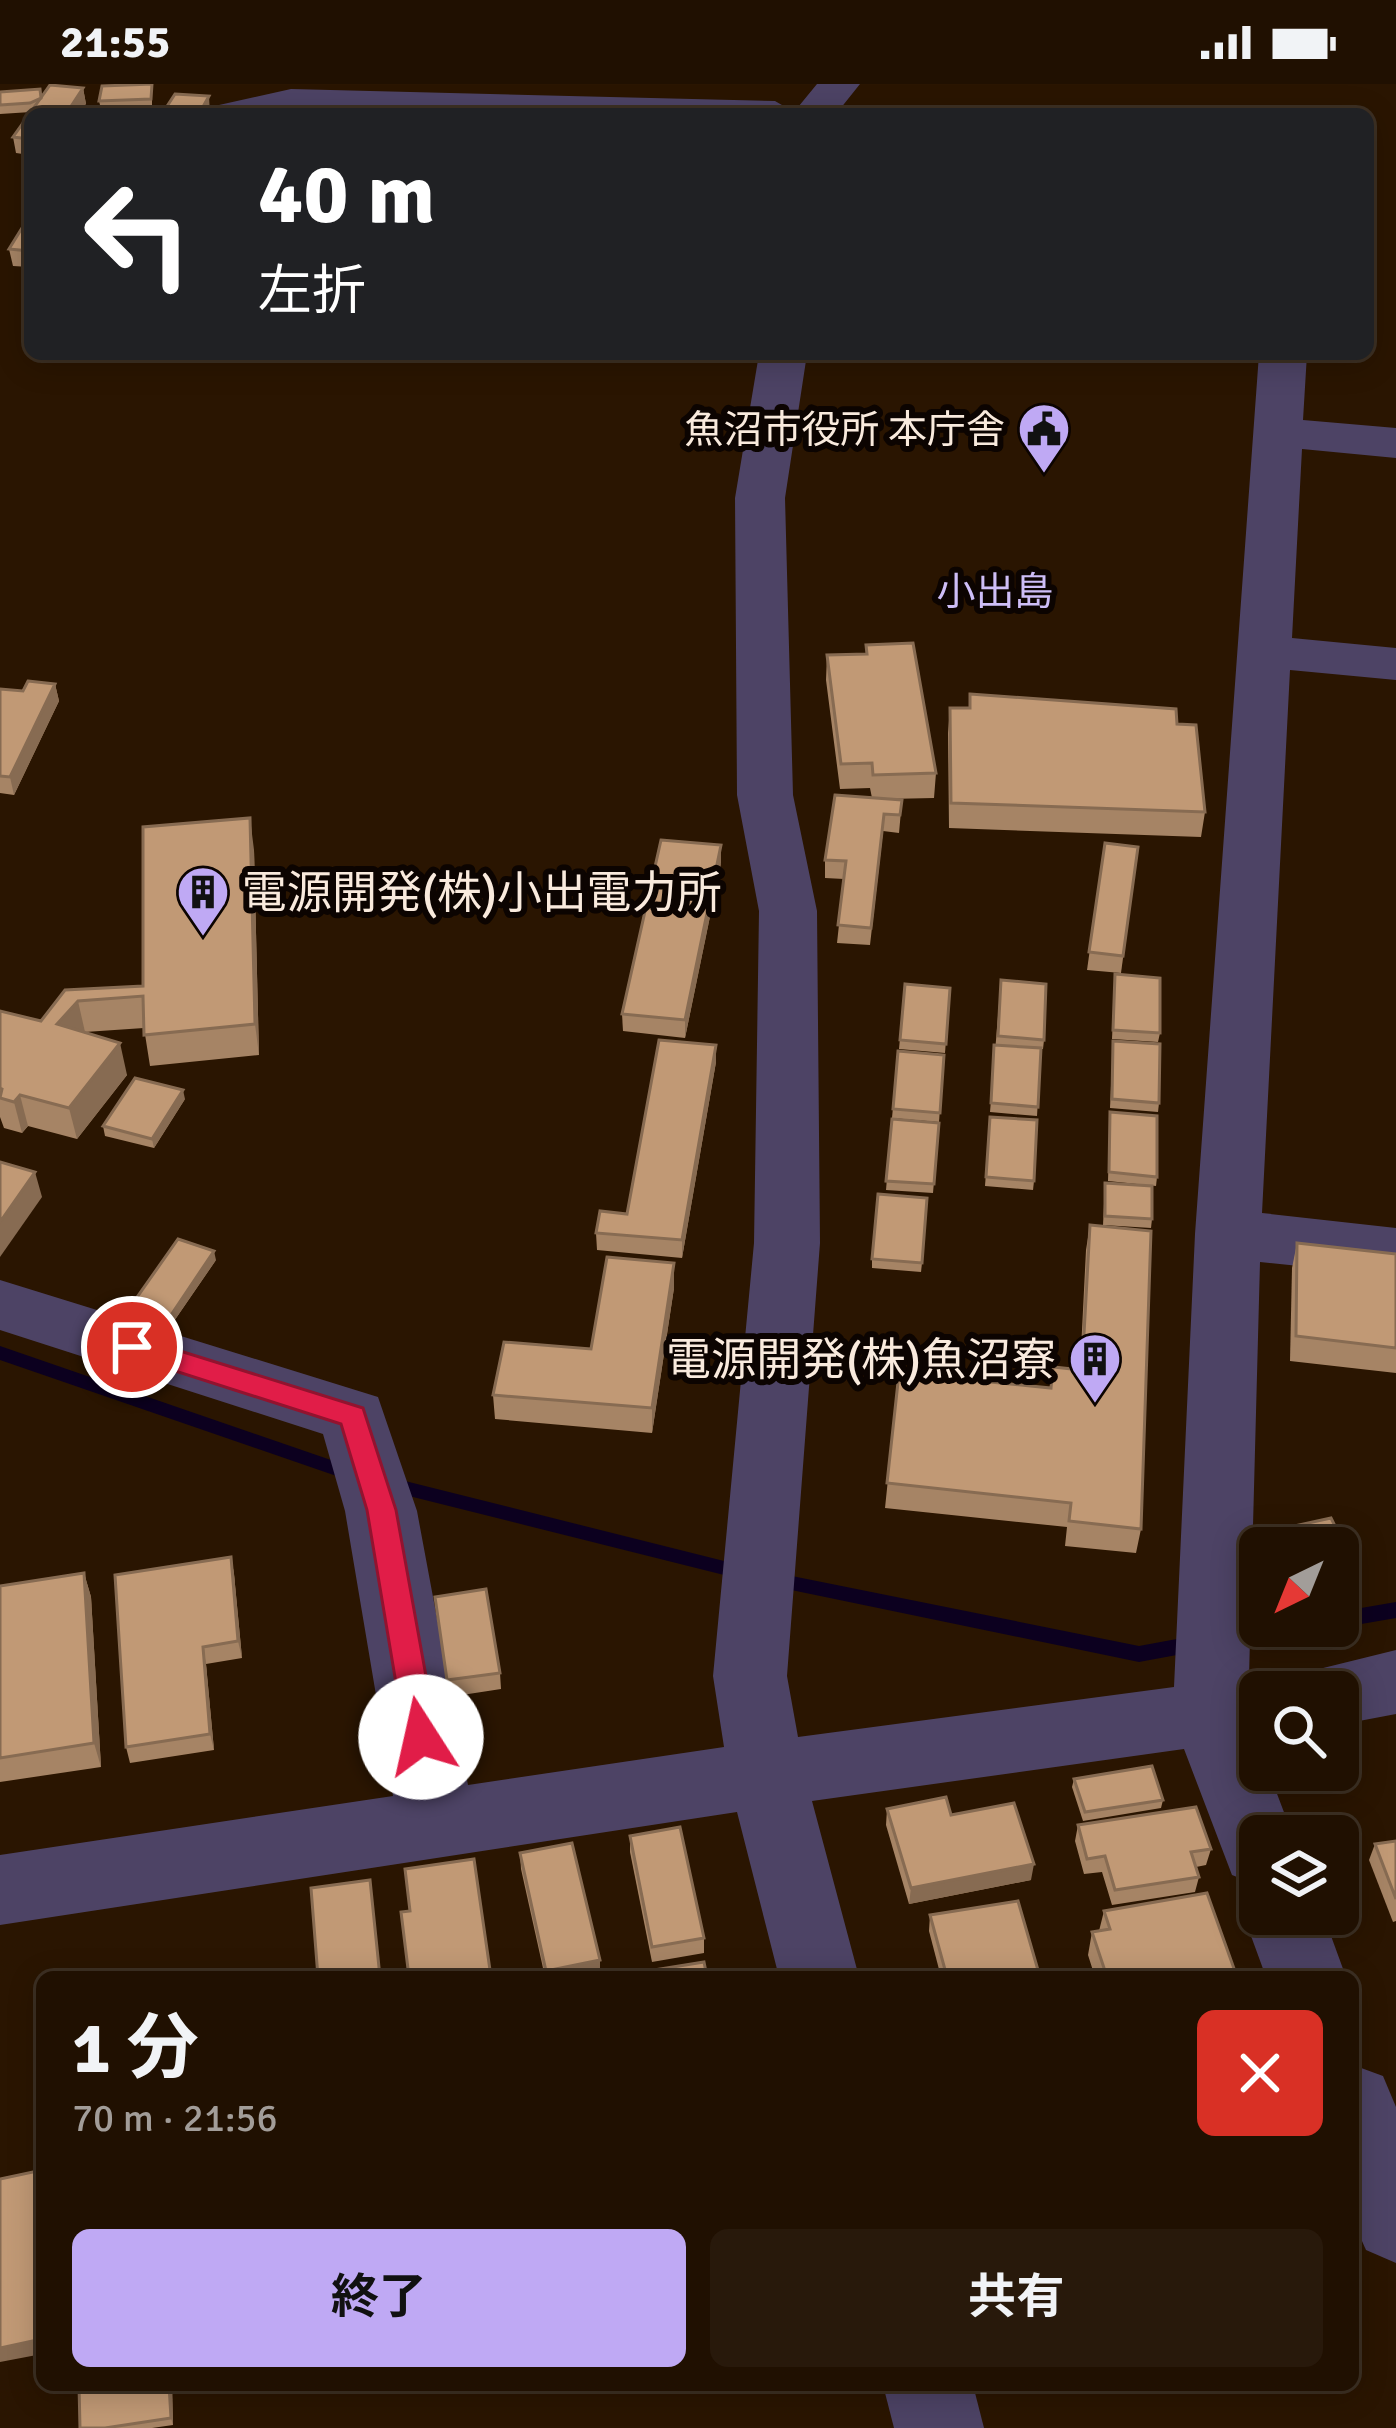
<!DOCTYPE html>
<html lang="ja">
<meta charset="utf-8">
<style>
:root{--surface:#201001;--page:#28190b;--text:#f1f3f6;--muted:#a29d99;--line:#3d3023;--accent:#bfa9f4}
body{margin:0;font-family:Signika,"Noto Sans JP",sans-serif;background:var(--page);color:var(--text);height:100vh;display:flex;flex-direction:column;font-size:45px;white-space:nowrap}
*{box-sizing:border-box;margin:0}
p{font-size:39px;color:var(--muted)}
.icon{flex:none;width:66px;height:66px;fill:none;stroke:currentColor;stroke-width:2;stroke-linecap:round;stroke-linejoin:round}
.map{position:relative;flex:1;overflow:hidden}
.drawer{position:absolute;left:36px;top:1887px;width:1323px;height:420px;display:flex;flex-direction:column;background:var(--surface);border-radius:18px;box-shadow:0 6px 30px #0003,0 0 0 3px var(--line)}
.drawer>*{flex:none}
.banner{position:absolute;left:24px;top:24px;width:1350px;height:252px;border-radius:18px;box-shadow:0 6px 30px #0003,0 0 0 3px var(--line);background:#202124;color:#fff;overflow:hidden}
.needle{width:78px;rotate:223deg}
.controls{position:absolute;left:1239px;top:1443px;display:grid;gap:24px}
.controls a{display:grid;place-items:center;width:120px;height:120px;border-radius:18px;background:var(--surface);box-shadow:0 6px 30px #0003,0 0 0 3px var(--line);font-size:60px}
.pin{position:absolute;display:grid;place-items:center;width:102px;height:102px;color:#fff;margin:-51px;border:6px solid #fff;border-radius:50%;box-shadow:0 3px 12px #0007}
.me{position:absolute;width:132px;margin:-66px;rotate:350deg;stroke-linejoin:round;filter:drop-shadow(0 0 9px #0008)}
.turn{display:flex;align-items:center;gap:42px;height:252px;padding:0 36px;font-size:54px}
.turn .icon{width:156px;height:156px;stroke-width:2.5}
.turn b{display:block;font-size:84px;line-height:102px}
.round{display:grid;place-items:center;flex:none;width:126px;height:126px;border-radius:18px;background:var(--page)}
.headline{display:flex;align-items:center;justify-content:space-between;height:204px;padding:0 36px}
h1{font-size:72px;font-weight:700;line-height:90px}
.primary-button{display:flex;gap:24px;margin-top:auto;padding:24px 36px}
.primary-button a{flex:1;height:138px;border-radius:18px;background:var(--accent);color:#111;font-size:48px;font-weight:700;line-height:138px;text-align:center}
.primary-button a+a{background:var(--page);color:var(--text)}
.status{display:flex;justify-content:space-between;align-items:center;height:84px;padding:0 60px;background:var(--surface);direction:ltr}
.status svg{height:33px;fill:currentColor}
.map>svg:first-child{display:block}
</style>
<div class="status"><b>21:55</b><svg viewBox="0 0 49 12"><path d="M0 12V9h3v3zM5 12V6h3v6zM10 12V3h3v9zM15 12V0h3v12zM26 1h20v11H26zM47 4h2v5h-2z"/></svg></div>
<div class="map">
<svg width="1396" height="2344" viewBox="0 0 1396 2344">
<rect width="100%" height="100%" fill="#2a1501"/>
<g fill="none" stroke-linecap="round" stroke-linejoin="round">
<g fill="#0c001f" fill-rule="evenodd">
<polygon points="0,1262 357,1385 360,1390 357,1395 351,1397 0,1276"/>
<polygon points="393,1394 740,1481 746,1483 749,1488 746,1493 740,1495 393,1408 387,1406 384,1401 387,1396"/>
<polygon points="772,1488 1139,1562 1193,1552 1200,1555 1202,1560 1200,1565 1193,1568 1139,1578 772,1502 766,1500 763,1495 766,1490"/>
<polygon points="1396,1518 1396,1534 1338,1544 1333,1542 1338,1542 1338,1528"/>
<polygon points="1260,1541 1260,1542 1309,1542 1307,1547 1300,1550 1231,1562 1224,1559 1222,1554 1224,1549"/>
</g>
<g fill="#4d4365" fill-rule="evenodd">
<polygon points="817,0 860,0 836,30 213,30 219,21 291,5 775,17 794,28"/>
<polygon points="759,270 807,270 785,414 793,711 817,827 820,1159 787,1592 798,1653 1174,1603 1195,1150 1259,270 1307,270 1303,336 1396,344 1396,374 1302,365 1292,554 1396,564 1396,596 1290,586 1262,1129 1396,1144 1396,1192 1260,1178 1249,1593 1287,1600 1290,1608 1260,1608 1260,1686 1268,1686 1293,1752 1260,1752 1260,1802 1232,1791 1184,1665 812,1717 859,1893 779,1893 737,1728 0,1841 0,1771 393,1712 345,1427 323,1350 0,1246 0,1196 378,1313 417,1427 468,1701 724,1663 713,1592 754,1159 759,827 737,711 735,414"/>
<polygon points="1396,1566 1396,1630 1338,1641 1338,1608 1301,1608 1311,1587"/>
<polygon points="1260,1803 1260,1830 1323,1830 1346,1893 1266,1893 1243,1830"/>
<polygon points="1353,1981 1383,1992 1396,2023 1396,2179 1366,2166 1353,2137"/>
<polygon points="883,2301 973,2301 984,2344 894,2344"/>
</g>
</g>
<g fill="#a68465">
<polygon points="152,0 152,23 101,25 99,17"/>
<polygon points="83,4 86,20 30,30 30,71 16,69 13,53 31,28 0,30 0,8 41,13"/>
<polygon points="30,131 30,183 13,182 9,165"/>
<polygon points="866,561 936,689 934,714 888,715 902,716 899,749 883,747 870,861 837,859 844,795 825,794 825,776 872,714 870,704 840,705 826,596 827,571 866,570"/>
<polygon points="55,600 59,617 14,711 0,709 0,605 23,607"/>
<polygon points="970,610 1177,640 1205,728 1201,753 949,744 948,649 950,624 969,624"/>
<polygon points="1105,759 1138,763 1121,889 1087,886"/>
<polygon points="254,766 259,971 150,982 144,944 85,948 127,991 77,1055 28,1042 22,1049 4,1044 0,1033 0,927 41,937 65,906 143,902"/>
<polygon points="721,779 685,954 623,947 622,930"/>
<polygon points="1115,890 1160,949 1158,958 1112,955"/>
<polygon points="1001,896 1044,956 1043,965 1041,965 1037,1032 990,1028"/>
<polygon points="905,900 950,904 945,969 899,965"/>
<polygon points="1113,957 1159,1019 1158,1028 1110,1024"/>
<polygon points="716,961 716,978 682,1174 597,1166 596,1149 627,1130"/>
<polygon points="898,967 944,971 939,1038 892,1034"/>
<polygon points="185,1015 154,1064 105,1052 103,1042"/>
<polygon points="1110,1028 1157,1093 1156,1102 1108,1097"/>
<polygon points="990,1033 1034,1097 1033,1106 985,1102"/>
<polygon points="892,1035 939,1039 933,1109 886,1106"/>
<polygon points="1105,1099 1152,1135 1151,1144 1103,1141"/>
<polygon points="1090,1141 1141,1445 1136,1469 1065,1462 1067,1443 885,1424 899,1289 1050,1304 1053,1283 1080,1286 1086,1166"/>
<polygon points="1297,1159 1396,1170 1396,1289 1290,1277 1292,1184"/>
<polygon points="872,1175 922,1179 921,1188 872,1184"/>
<polygon points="216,1176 172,1240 135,1228 133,1219"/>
<polygon points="674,1204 652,1349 495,1335 493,1311 591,1265"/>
<polygon points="1244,1453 1352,1502 1260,1464 1260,1512 1240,1470"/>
<polygon points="231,1473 234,1490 242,1574 206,1580 214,1666 130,1679 126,1663"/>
<polygon points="84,1489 91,1513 101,1683 0,1698 0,1502"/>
<polygon points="435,1513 500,1589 501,1605 449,1613"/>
<polygon points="1074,1695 1163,1716 1161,1724 1083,1737 1072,1703"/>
<polygon points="887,1725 951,1731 1031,1796 909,1820 886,1741"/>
<polygon points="1078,1741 1211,1765 1206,1781 1196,1783 1199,1793 1195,1808 1112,1821 1102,1788 1084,1790 1075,1757"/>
<polygon points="630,1752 704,1854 704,1869 652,1878 630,1768"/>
<polygon points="1396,1757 1396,1837 1393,1838 1369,1776 1375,1760"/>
<polygon points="520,1769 600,1891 545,1893 521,1785"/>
<polygon points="1104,1827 1237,1893 1095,1893 1088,1871 1092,1848 1099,1847"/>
<polygon points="930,1831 1040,1893 941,1893 929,1847"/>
<polygon points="172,2301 173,2341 152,2344 80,2344"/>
</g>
<g fill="#876b52">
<polygon points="83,4 86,20 79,30 66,30"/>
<polygon points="209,12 210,30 199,30"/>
<polygon points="55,600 59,617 14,711 10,693"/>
<polygon points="250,734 254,766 259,971 255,940"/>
<polygon points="721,761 721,779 685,954 685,936"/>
<polygon points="78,917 85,948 57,940"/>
<polygon points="120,959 127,991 77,1055 69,1024"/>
<polygon points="716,961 716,978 682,1174 682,1156"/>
<polygon points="183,1006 185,1015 154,1064 152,1055"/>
<polygon points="20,1011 28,1042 22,1049 14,1018"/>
<polygon points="35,1088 42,1113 0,1173 0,1138"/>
<polygon points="214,1167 216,1176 172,1240 171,1231"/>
<polygon points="674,1179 674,1204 652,1349 652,1324"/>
<polygon points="231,1473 234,1490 242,1574 238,1557"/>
<polygon points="1357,1486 1352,1502 1338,1505 1338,1490"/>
<polygon points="84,1489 91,1513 101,1683 94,1659"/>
<polygon points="203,1563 206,1580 214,1666 210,1650"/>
<polygon points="1034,1780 1031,1796 909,1820 911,1804"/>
<polygon points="600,1876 600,1891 546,1893 546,1887"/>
<polygon points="42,2255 42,2270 0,2278 0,2264"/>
<polygon points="169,2301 172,2301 173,2341 171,2334"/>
</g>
<g fill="#c19975" stroke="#876b52" stroke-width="3">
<polygon points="152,0 151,15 99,17 102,2"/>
<polygon points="50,1 83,4 66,30 30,30 30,55 13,53"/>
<polygon points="40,5 41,14 30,19 0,21 0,8"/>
<polygon points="175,10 209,12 199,30 162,30"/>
<polygon points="30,131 30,167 9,165"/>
<polygon points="913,559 936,689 873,691 872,679 841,680 827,571 867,570 866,561"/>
<polygon points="28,597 55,600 10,693 0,692 0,605 23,607"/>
<polygon points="970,610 1176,625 1177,640 1196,641 1205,728 951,719 950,624 970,624"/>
<polygon points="835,711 902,716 900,731 884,730 871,844 838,841 846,777 825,776"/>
<polygon points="250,734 255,940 144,951 143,912 78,917 57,940 120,959 69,1024 20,1011 14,1018 0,1014 2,1005 0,1004 0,927 41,937 65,906 143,902 143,743"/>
<polygon points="661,756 721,761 685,936 622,930"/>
<polygon points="1105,759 1138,763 1123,872 1089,868"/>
<polygon points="1115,890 1160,894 1160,949 1113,946"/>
<polygon points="1001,896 1046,900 1044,956 998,952"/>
<polygon points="905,900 950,904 946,960 900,956"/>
<polygon points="659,956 716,961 682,1156 596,1149 600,1127 627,1130"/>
<polygon points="1113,957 1160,960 1159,1019 1112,1015"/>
<polygon points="994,961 1041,964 1038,1023 991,1019"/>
<polygon points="898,967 944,971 940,1029 893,1025"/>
<polygon points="135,994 183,1006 152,1055 103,1042"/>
<polygon points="1110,1028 1157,1032 1157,1093 1109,1088"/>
<polygon points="990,1033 1037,1036 1034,1097 986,1093"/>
<polygon points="892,1035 939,1039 934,1100 886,1097"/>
<polygon points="0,1078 35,1088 0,1138"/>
<polygon points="1105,1099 1152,1102 1152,1135 1105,1132"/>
<polygon points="878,1110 927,1114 922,1179 872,1175"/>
<polygon points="1090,1141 1151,1147 1141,1445 1069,1437 1071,1419 887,1399 899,1289 1051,1304 1053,1283 1082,1286"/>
<polygon points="178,1155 214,1167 171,1231 133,1219"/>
<polygon points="1297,1159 1396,1170 1396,1264 1296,1252"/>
<polygon points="607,1173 674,1179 652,1324 493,1311 504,1258 591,1265"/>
<polygon points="1331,1434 1357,1486 1338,1490 1338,1464 1260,1464 1260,1486 1244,1453"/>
<polygon points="231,1473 238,1557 203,1563 210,1650 126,1663 115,1491"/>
<polygon points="84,1489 94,1659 0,1674 0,1502"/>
<polygon points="486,1505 500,1589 447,1596 435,1513"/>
<polygon points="1152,1682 1163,1716 1085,1728 1074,1695"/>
<polygon points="946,1713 951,1731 1014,1719 1034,1780 911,1804 887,1725"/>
<polygon points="1196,1723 1211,1765 1191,1768 1199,1793 1115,1806 1105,1772 1087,1775 1078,1741"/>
<polygon points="680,1743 704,1854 652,1863 630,1752"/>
<polygon points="1396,1757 1396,1815 1375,1760"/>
<polygon points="572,1759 600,1876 546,1887 520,1769"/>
<polygon points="474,1775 491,1893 409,1893 401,1828 410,1827 405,1785"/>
<polygon points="370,1796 380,1893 318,1893 311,1804"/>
<polygon points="1207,1809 1237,1893 1107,1893 1092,1848 1110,1845 1104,1827"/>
<polygon points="1018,1817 1040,1893 947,1893 930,1831"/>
<polygon points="704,1878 707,1893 650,1893 648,1887"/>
<polygon points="42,2086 42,2255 0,2264 0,2095"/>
<polygon points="79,2301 169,2301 171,2334 105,2344 80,2344"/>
</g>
<polygon fill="#e11d48" stroke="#92132f" stroke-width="3" points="132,1252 363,1324 396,1426 437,1653 432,1663 410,1663 405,1653 367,1426 341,1340 122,1270 122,1255"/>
<defs>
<g id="civic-pin" transform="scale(2.7)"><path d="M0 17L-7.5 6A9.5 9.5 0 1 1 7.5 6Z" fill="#bfa9f4" stroke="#0c0401"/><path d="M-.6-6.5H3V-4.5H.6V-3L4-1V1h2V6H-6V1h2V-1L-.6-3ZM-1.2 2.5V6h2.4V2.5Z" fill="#111"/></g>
<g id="building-pin" transform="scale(2.7)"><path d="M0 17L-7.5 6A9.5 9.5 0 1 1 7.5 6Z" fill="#bfa9f4" stroke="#0c0401"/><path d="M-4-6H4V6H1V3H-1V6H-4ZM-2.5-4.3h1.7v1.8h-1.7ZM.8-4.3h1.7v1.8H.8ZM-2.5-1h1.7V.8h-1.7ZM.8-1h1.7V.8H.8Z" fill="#111"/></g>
</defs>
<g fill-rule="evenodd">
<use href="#civic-pin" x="1044" y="345"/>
<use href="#building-pin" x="203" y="808"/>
<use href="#building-pin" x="1095" y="1275"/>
</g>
<g text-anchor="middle" stroke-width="12" stroke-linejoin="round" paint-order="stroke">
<g font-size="39" fill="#f9eadd" stroke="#0c0401" text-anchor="end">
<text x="1005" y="359">魚沼市役所 本庁舎</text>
</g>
<g font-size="39" fill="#cebef7" stroke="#0c0401">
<text x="995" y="521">小出島</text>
</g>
<g font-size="45" fill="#f9eadd" stroke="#0c0401" text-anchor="start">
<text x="242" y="824">電源開発(株)小出電力所</text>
<text x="1056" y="1291" text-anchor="end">電源開発(株)魚沼寮</text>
</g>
</g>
</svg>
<div class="controls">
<a><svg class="needle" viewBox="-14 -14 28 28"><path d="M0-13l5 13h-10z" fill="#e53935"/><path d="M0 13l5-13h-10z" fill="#a29d99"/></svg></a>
<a><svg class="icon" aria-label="search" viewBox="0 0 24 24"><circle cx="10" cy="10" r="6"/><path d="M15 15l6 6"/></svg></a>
<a><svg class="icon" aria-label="layers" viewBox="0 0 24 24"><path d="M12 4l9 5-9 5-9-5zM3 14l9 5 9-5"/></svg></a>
</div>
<div class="pin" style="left:132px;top:1263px;background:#d93025"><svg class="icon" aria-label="arrive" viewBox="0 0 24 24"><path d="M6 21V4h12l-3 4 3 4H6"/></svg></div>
<svg class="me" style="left:421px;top:1653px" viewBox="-20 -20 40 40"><circle r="19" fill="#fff"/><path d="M0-13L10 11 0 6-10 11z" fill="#e11d48"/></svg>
<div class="banner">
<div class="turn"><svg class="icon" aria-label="left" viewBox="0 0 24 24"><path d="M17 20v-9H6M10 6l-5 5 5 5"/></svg><div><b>40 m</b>左折</div></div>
</div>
<section class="drawer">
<div class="headline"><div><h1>1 分</h1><p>70 m · 21:56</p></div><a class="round" style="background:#d93025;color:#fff"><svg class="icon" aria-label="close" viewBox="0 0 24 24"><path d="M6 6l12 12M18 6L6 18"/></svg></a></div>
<div class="primary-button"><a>終了</a><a>共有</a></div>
</section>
</div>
